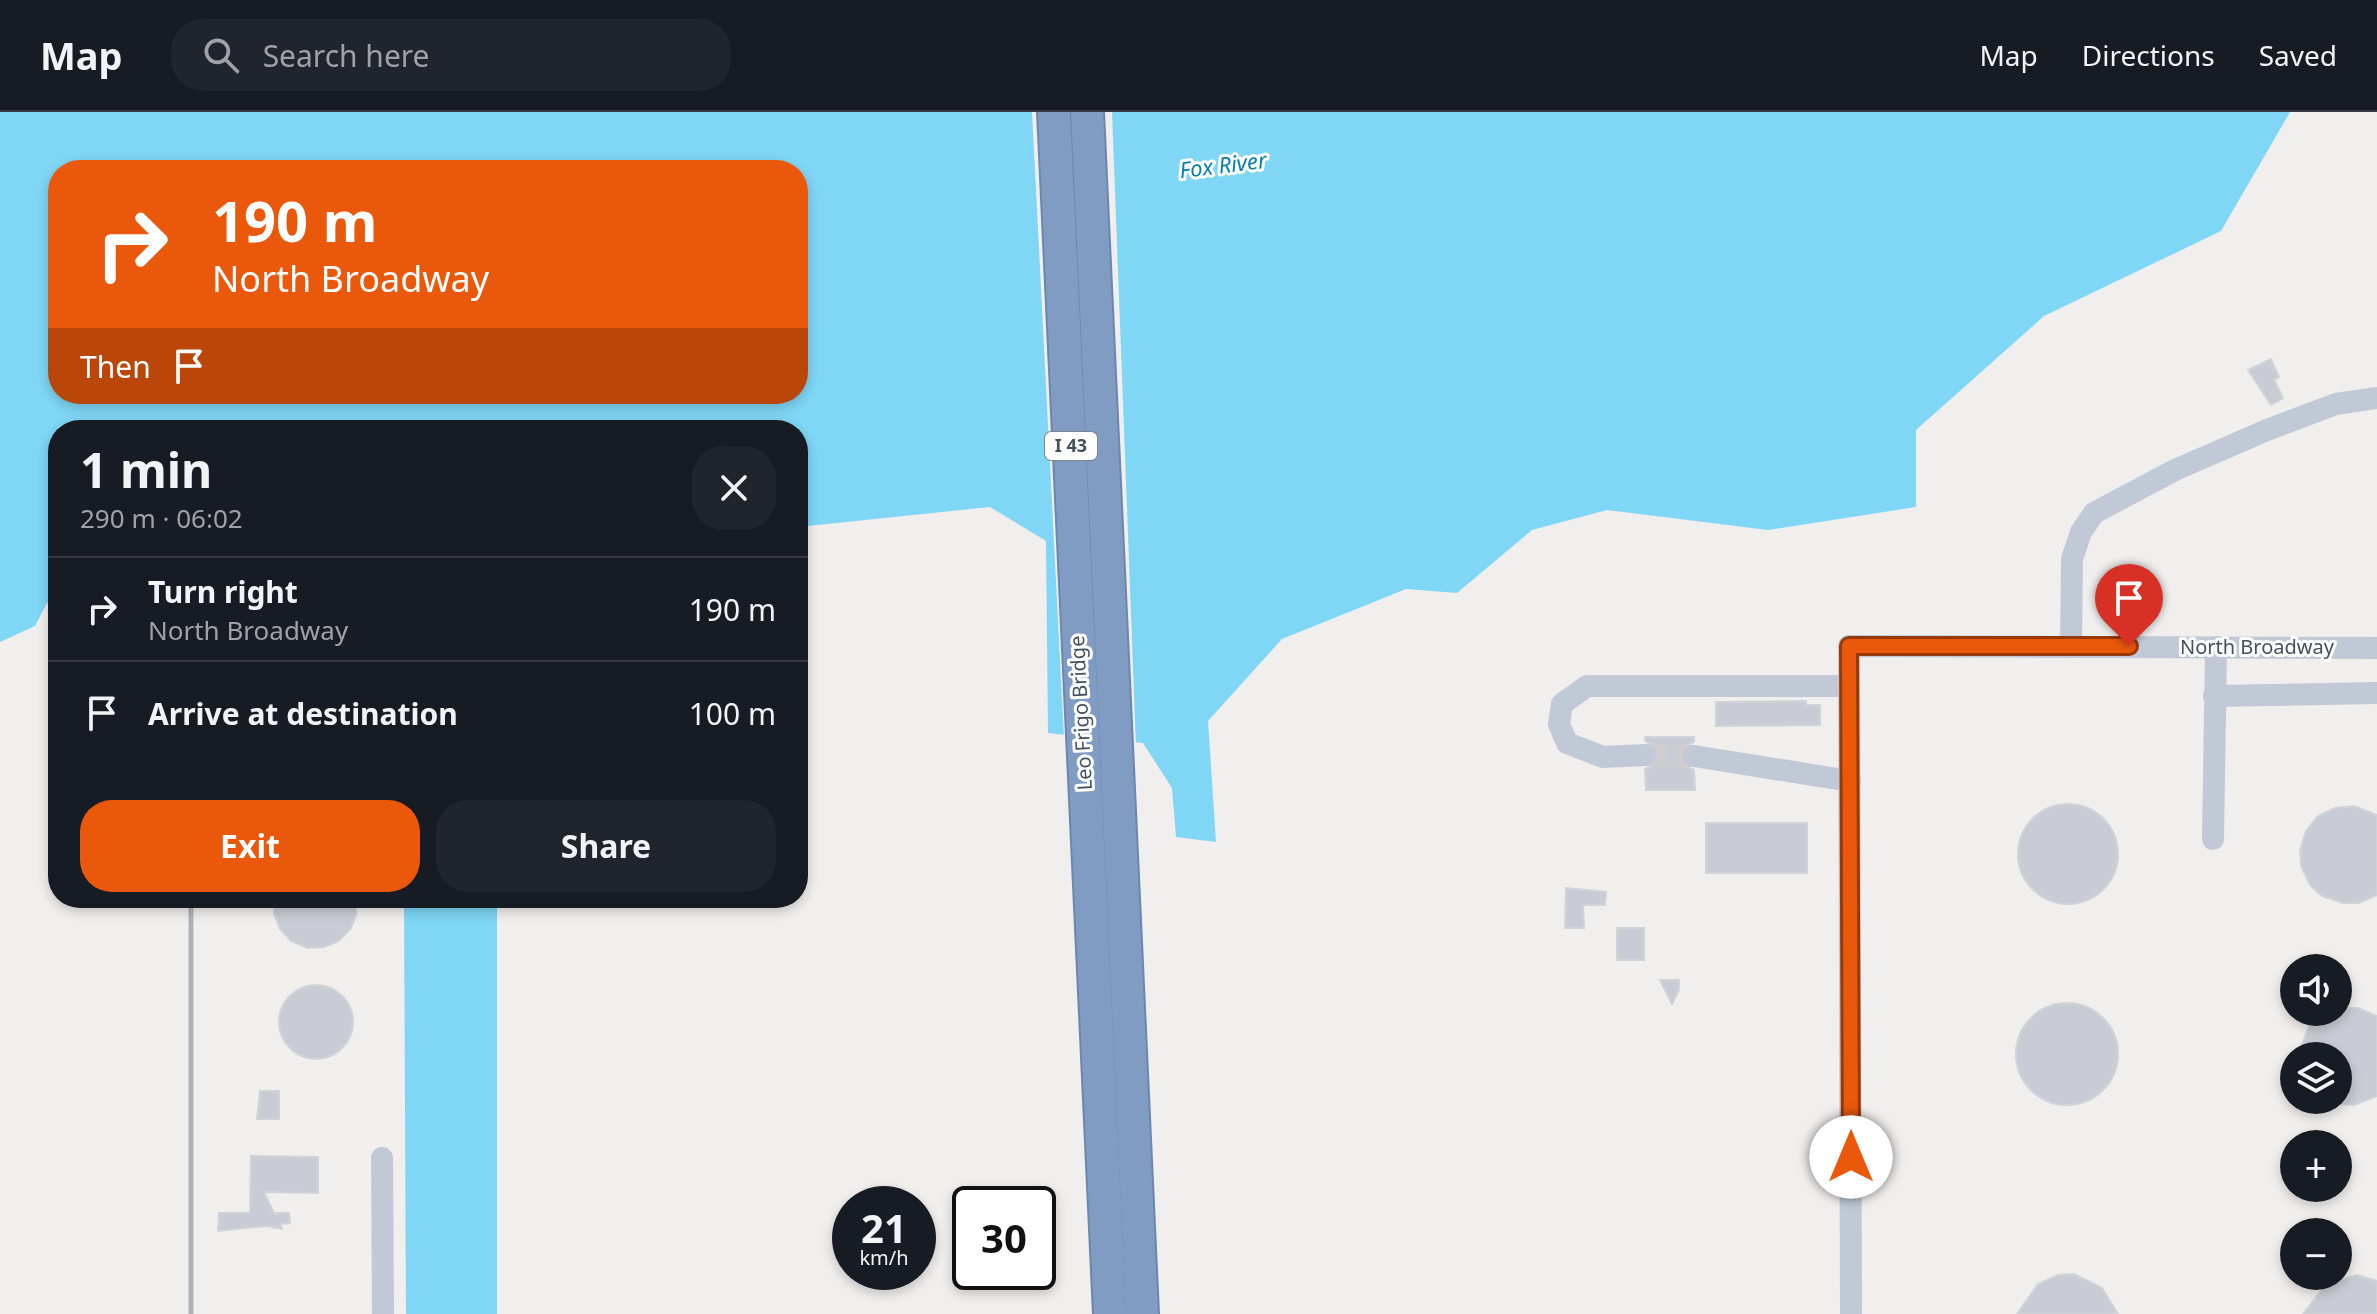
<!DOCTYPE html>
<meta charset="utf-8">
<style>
:root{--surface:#171b24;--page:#20242c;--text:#f1f3f6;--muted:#9ea1a6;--line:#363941;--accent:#ea580c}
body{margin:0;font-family:"Noto Sans",sans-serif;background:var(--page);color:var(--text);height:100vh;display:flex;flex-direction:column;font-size:30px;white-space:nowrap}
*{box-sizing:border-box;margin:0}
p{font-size:26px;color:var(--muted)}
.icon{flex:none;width:44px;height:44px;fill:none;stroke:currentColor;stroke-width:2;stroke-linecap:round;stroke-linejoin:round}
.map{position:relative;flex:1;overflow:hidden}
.panel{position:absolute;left:48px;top:308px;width:760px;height:488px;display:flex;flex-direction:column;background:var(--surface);border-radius:32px;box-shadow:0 4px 12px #0003}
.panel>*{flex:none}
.guide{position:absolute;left:48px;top:48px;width:760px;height:244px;border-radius:32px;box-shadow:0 4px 12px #0003;background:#ea580c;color:#fff;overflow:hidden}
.fabs{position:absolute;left:2280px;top:842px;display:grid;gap:16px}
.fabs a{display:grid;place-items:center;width:72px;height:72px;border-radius:50%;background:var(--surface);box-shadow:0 4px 12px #0003;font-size:40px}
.speed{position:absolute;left:832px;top:1074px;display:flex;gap:16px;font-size:40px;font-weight:700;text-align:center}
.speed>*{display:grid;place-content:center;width:104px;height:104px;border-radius:50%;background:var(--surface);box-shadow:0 4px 12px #0003;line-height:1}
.speed small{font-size:20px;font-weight:400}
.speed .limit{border:4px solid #111;border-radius:12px;background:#fff;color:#111}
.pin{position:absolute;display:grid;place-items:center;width:68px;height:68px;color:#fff;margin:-82px -34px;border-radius:50% 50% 50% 0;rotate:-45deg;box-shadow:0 0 8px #0007}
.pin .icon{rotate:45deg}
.me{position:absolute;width:88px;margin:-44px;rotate:0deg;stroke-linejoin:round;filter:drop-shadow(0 0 6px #0008)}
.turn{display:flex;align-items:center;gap:28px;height:168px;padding:0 32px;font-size:36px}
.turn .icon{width:104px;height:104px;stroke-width:2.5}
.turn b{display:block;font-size:56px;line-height:68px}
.then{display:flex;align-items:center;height:76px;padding:0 32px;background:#0003;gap:16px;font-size:30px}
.round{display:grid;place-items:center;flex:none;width:84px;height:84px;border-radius:32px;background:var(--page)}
.overview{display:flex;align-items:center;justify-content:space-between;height:136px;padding:0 32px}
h1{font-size:48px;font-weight:700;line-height:60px}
.action{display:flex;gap:16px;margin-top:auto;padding:16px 32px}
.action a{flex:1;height:92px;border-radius:32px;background:var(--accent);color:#fff;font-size:32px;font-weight:700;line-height:92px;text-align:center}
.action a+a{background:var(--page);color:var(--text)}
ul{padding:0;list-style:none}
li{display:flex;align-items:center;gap:24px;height:104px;padding:0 32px;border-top:2px solid var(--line)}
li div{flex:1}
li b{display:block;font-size:30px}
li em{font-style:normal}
header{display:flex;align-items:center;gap:48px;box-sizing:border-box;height:112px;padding:0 40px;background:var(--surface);border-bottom:2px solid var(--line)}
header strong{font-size:38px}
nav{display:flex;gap:44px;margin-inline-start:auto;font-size:28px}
.search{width:560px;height:72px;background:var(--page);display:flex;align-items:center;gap:20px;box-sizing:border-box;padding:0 28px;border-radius:32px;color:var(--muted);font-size:30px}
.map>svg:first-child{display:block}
</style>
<header>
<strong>Map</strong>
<div class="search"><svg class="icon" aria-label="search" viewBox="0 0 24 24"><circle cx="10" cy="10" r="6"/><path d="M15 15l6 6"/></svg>Search here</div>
<nav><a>Map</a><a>Directions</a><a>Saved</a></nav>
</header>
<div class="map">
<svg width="2377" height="1202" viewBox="0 0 2377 1202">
<rect width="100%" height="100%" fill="#f1eeee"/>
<g fill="#7fd6f5" fill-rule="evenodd">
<path d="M0,0H2290L2221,119L2044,204L1916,318V395L1768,418L1607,398L1532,418L1457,481L1406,477L1282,527L1208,609L1216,730L1176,725L1172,676L1143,631L1048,621L1046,429L990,395L798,415V318H58V488L47,491L35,514L0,530ZM58,58H798V282H58Z"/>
<polygon points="404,786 497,786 497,1202 406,1202"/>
</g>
<polygon fill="#f1eeee" points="1032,0 1112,0 1136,634 1064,626"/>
<g fill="#c9ccd4" stroke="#d1d3db" stroke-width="2">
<polygon points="2271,247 2279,265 2274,268 2283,286 2271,293 2248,258"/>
<polygon points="1806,589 1806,593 1820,593 1820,613 1716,614 1716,590"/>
<polygon points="1645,625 1694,625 1694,630 1684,635 1680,643 1685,654 1694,658 1695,678 1646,678 1645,657 1653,654 1659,643 1656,635 1645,629"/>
<circle cx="2068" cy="742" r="50"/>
<polygon points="2354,694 2377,703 2377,783 2359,791 2343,791 2322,784 2310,773 2301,754 2300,738 2306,719 2318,704 2335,696"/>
<rect x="1706" y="711" width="101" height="50"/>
<polygon points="1566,776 1606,780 1605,793 1583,793 1584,816 1565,816"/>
<polygon points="274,786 356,786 356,803 351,816 339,829 324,835 308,836 291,829 280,817 274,801"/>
<rect x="1617" y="816" width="27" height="32"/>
<polygon points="1660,868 1679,868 1679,878 1672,892"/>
<circle cx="316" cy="910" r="37"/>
<circle cx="2067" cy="942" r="51"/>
<polygon points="2338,896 2358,896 2377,904 2377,984 2354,993 2338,992 2338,944 2298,944 2309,914 2326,900 2338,900"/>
<polygon points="260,979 279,979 279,1007 257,1007"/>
<polygon points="251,1044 318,1045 318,1081 264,1080 274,1101 289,1101 290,1111 280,1112 282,1117 266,1114 218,1119 219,1101 250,1101"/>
<polygon points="2074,1162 2102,1176 2118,1202 2017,1202 2038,1172 2058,1163"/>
<polygon points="2357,1163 2377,1169 2377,1202 2303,1202 2326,1172"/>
</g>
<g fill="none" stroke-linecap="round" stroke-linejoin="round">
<polyline stroke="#ceced1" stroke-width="22" stroke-dasharray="22 11" stroke-linecap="butt" points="1645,643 1694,644"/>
<g stroke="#6b87ae" stroke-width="36">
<g id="highway">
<polyline points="1054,0 1110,1202"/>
<polyline points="1087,0 1142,1202"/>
</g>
</g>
<g stroke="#c0c9d5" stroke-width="22">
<polyline points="2071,534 2072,447 2081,420 2094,401 2175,358 2267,318 2336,292 2377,286"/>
<polyline points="2214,584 2377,581"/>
<polyline points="1645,643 1603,645 1567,631 1559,612 1562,592 1587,574 1849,574"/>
<polyline points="1694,644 1850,669"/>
<polyline points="2213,727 2216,535"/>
<polyline points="382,1046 383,1202"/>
<polyline points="1851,1202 1849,534 2377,536"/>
</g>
<use href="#highway" stroke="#809cc3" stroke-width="32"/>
<polyline stroke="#afb3b9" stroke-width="5" points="191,1202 191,786"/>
</g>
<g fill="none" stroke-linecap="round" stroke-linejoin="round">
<g stroke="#983908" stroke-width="20">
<polyline id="route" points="1851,1045 1849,534 2129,534"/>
</g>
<use href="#route" stroke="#ea580c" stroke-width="14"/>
</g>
<g text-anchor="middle" stroke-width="6" stroke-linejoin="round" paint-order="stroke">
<rect fill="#fff" stroke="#7c848e" stroke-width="2" x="1045" y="320" width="52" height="28" rx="6"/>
<g font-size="18" font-weight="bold" fill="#44505e">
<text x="1071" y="340">I 43</text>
</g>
<g font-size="20" fill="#44505e" stroke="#fff">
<text x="2257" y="542">North Broadway</text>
<text transform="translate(1081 601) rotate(-93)" y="7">Leo Frigo Bridge</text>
</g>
<g font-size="22" font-style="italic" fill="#017ead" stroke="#fff">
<text transform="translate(1223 53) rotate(-7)" y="8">Fox River</text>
</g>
</g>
</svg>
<div class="fabs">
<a><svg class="icon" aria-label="sound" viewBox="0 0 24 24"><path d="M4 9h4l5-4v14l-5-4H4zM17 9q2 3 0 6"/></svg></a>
<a><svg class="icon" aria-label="layers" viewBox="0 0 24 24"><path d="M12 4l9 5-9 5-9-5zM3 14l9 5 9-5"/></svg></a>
<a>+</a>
<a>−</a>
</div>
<div class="speed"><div>21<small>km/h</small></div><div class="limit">30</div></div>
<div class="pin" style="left:2129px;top:534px;background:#d93025"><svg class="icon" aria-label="arrive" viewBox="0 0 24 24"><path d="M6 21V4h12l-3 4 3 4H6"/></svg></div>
<svg class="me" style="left:1851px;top:1045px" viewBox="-20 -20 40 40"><circle r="19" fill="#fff"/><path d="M0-13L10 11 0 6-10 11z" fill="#ea580c"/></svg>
<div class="guide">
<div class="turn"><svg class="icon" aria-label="right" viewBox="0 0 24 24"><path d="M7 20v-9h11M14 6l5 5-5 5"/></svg><div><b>190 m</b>North Broadway</div></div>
<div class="then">Then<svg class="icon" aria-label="arrive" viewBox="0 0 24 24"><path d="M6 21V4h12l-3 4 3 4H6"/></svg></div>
</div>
<section class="panel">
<div class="overview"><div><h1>1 min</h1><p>290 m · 06:02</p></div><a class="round"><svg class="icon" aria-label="close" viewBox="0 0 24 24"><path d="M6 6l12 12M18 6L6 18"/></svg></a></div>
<ul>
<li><svg class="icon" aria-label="right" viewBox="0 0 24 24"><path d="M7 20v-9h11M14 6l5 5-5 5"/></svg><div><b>Turn right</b><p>North Broadway</p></div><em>190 m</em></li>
<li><svg class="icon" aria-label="arrive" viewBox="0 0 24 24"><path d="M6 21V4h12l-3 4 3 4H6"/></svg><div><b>Arrive at destination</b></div><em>100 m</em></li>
</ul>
<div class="action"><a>Exit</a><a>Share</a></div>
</section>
</div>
